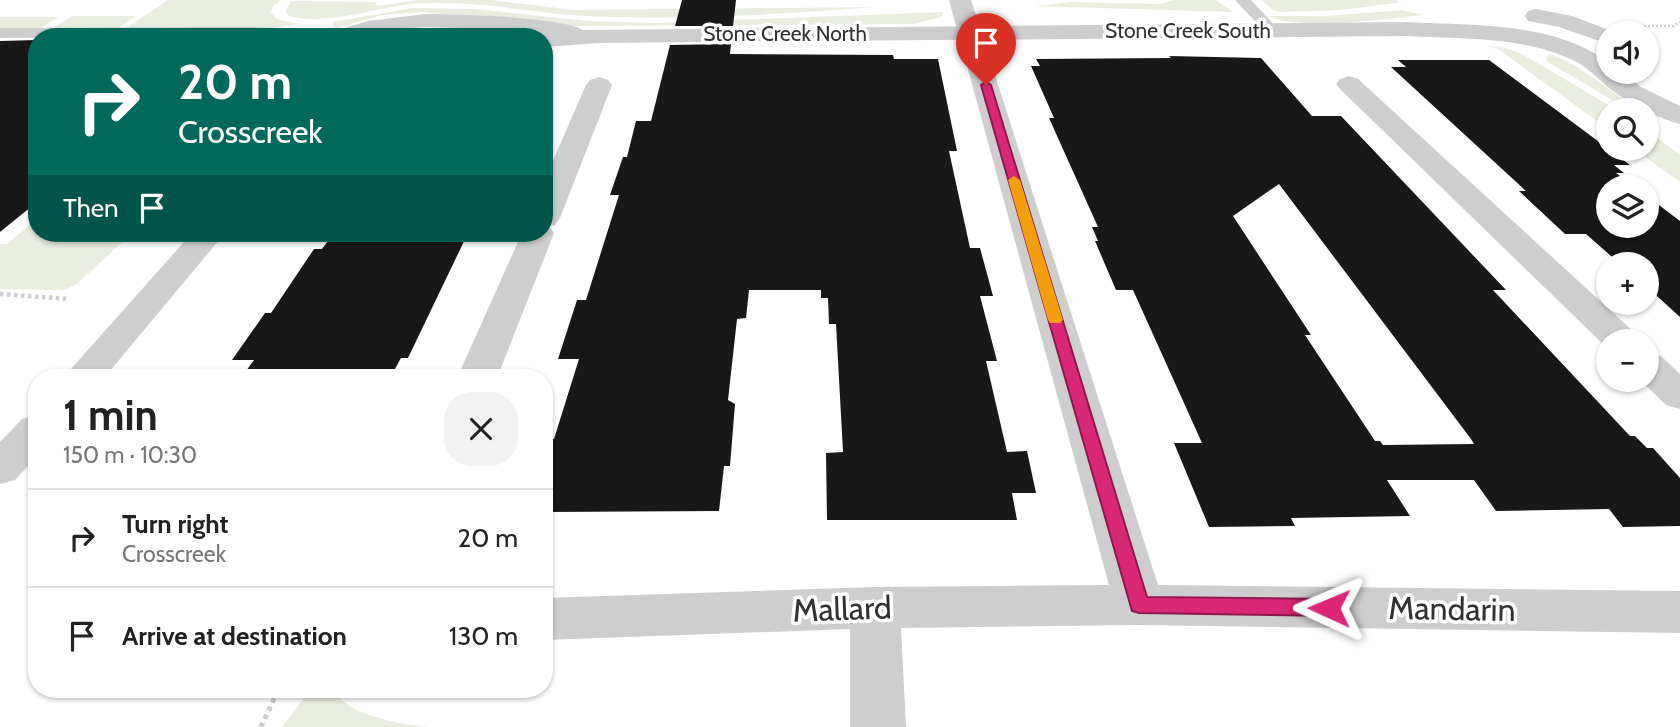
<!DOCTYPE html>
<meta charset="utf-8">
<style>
:root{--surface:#fff;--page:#f2f2f2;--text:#222;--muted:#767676;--line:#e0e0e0}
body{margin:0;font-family:Cabin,sans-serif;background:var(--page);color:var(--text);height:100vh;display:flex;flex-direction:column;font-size:26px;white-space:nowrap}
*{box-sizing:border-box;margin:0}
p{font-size:23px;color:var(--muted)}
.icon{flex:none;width:38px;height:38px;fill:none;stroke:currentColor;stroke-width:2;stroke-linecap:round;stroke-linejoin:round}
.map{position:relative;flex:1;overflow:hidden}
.sheet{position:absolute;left:28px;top:369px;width:525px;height:329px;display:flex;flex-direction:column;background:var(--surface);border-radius:28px;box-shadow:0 2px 5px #0004}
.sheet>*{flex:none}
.guide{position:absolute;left:28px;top:28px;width:525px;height:214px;border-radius:28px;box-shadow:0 2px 5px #0004;background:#00695c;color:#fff;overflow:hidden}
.buttons{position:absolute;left:1596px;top:21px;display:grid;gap:14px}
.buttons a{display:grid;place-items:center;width:63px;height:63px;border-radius:50%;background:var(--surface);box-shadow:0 2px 5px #0004;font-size:35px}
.pin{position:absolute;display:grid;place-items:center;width:60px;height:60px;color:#fff;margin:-72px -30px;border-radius:50% 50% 50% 0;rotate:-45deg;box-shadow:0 0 7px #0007}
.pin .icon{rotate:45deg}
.me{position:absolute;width:77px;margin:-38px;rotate:271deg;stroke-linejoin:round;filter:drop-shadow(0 0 5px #0008)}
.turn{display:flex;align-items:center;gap:24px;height:147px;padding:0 35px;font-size:32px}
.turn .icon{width:91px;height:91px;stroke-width:2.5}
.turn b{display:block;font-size:49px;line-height:60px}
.then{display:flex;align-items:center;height:66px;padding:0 35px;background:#0003;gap:14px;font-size:26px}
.round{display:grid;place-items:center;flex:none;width:74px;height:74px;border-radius:28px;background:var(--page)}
.headline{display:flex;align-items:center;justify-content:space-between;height:119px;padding:0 35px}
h1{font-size:42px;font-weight:800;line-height:52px}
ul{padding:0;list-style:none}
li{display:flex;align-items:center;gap:21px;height:98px;padding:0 35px;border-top:2px solid var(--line)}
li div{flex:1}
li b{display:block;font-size:26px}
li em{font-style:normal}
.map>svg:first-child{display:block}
</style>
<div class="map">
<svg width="1680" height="727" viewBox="0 0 1680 727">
<rect width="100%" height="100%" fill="#fff"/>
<g fill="#e8eddf">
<polygon points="168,0 281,0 273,6 271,13 277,19 299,24 265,29 127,28"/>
<path d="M417,0H491L574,10L877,7C780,14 683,21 585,16C532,13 480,1 426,3C385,4 327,27 289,16L286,11L291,1L376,2L377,6Z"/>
<polygon points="1175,0 1215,0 1233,12 1035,6 1072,2 1160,4"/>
<polygon points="1261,0 1397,0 1397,3 1339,10 1281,12 1273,10"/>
<polygon points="413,8 476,9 588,21 656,23 943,12 942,17 914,24 570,26 420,12 383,15 335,28 332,22"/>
<path d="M1402,10L1423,15C1386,19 1299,31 1269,16H1328Z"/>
<polygon points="72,16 136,16 118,28 53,28"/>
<polygon points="0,17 58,17 41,28 0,29"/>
<polygon points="1485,46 1505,48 1520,53 1617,110 1608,110 1608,129 1498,49"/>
<polygon points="1550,54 1574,65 1639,110 1629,110 1548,62 1546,57"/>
<polygon points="1647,130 1680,155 1680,182 1634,149 1647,149"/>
<polygon points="37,219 37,233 132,233 77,284 65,290 0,289 0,244 7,244"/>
<path d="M310,690C338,689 332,695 353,708C374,719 405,725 428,727H282Z"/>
</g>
<g fill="#181818" fill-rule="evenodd">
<polygon points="682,0 736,0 733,26 675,26"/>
<polygon points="37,40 37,202 0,232 0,41"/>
<polygon points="731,44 730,54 893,55 894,59 938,59 957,151 949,151 970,248 980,248 993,296 980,296 997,361 986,361 1007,452 1027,451 1036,493 1012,493 1017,520 827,520 826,453 843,452 836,324 829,324 828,298 821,298 821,290 749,290 746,318 737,319 728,400 735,404 730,466 724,466 719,511 544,512 544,439 554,439 579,359 558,359 577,300 586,300 619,195 610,195 623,157 627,157 636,121 651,121 670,45"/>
<path d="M1169,56L1261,58L1312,116H1341L1506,290H1493L1630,436H1635L1647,448H1653L1680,478V526L1623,527L1609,509L1496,511L1474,480H1387L1410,516L1291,518L1295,526L1209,527L1174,443H1202L1133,290H1116L1095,241H1098L1092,227H1098L1049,118H1054L1031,66H1040L1036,59L1171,58ZM1279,184L1471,439L1474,444L1383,445L1380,441H1375L1305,335H1311L1233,216Z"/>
<polygon points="1398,60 1489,60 1630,165 1614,165 1624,173 1616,173 1635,187 1608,187 1608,226 1647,226 1647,196 1680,221 1680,317 1647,287 1647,264 1620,264 1586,234 1565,234 1519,191 1526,191 1391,67 1406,67"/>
<polygon points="334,233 468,233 408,358 401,358 390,378 241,378 254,360 232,360 265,313 271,313 314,249 322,249"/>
</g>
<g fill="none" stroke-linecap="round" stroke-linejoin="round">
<polyline stroke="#cecece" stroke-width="2.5" stroke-dasharray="2 2" stroke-linecap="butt" points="1640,26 1673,26 1680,22"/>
<polyline stroke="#cecece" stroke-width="4.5" stroke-dasharray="3.5 3.5" stroke-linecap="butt" points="0,294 70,299"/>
<polyline stroke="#cecece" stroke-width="5" stroke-dasharray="4.5 4.5" stroke-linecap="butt" points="261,727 278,690"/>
<g fill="#cecece" fill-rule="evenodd">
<polygon points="1235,0 1251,0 1277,28 1280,31 1277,34 1267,34"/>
<polygon points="248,27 341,31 349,36 0,38 0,28"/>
</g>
<g fill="#cecece" fill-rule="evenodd">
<polygon points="949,0 971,0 1158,585 1680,591 1680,633 1139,625 901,628 906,727 850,727 850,629 544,640 544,598 875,587 1109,585"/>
<polygon points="1349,76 1358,79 1635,333 1641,341 1608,341 1608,349 1340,89 1336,84 1340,79"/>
<polygon points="599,77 608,80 612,85 560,218 555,225 549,226 554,233 497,378 457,378 522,233 544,233 544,181 586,85 590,80"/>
<polygon points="1647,353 1661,356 1680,374 1680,409 1666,405 1640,380 1647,380"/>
</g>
<g fill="#cecece" fill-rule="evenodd">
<polygon points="1536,9 1572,16 1617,33 1608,33 1608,44 1559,27 1528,21 1525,16 1528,11"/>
<path d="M426,14C454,14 563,17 583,30L1406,22C1472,26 1553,21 1608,62V72H1621L1641,87L1680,106V124C1657,118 1632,105 1613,91C1600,81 1589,68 1575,61C1523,36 1462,39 1406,36L599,43L544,47V37H535L537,35L485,29L426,27L397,29L364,37H329L332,32L368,21Z"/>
<polygon points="192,233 225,233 104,378 63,378"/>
<polygon points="37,415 37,456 15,480 0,484 0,442 22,419"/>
</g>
</g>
<polygon fill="#db2777" stroke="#8e194d" stroke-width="2" points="986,82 991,85 1147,597 1329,599 1336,602 1339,608 1336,614 1329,616 1139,613 1132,611 981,85"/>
<polygon fill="#f59e0b" points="1014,176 1020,180 1063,320 1060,323 1050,323 1048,320 1008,180"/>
<g text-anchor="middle" stroke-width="7" stroke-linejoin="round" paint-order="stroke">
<g font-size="21" fill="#313131" stroke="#fff">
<text x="1188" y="38">Stone Creek South</text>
<text x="785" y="41">Stone Creek North</text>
</g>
<g font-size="32" fill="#313131" stroke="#fff">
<text transform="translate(842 609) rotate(-2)" y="11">Mallard</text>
<text transform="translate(1452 609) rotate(1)" y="11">Mandarin</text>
</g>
</g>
</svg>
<div class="buttons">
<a><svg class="icon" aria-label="sound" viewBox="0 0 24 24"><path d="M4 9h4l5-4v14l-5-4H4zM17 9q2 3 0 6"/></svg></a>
<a><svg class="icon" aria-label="search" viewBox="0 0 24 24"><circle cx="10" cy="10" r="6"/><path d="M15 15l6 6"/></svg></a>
<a><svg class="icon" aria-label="layers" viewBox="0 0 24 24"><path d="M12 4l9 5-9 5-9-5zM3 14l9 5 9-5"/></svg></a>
<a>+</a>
<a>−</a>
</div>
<div class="pin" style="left:986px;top:85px;background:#d93025"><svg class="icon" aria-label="arrive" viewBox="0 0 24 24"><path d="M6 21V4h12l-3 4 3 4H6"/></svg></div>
<svg class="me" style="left:1329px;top:608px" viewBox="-20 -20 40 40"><path d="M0-17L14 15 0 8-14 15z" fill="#db2777" stroke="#fff" stroke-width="4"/></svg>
<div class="guide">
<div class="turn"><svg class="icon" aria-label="right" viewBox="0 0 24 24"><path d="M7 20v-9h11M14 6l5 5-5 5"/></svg><div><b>20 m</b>Crosscreek</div></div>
<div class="then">Then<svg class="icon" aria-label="arrive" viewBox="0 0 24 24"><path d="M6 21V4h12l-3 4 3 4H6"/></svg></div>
</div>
<section class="sheet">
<div class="headline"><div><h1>1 min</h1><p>150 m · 10:30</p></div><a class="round"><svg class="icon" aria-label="close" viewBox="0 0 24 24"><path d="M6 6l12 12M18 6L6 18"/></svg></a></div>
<ul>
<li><svg class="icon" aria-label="right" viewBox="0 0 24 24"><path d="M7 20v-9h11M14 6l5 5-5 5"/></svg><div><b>Turn right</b><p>Crosscreek</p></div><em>20 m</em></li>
<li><svg class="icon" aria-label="arrive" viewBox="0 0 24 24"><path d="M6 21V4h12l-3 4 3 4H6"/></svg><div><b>Arrive at destination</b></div><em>130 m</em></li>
</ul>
</section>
</div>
